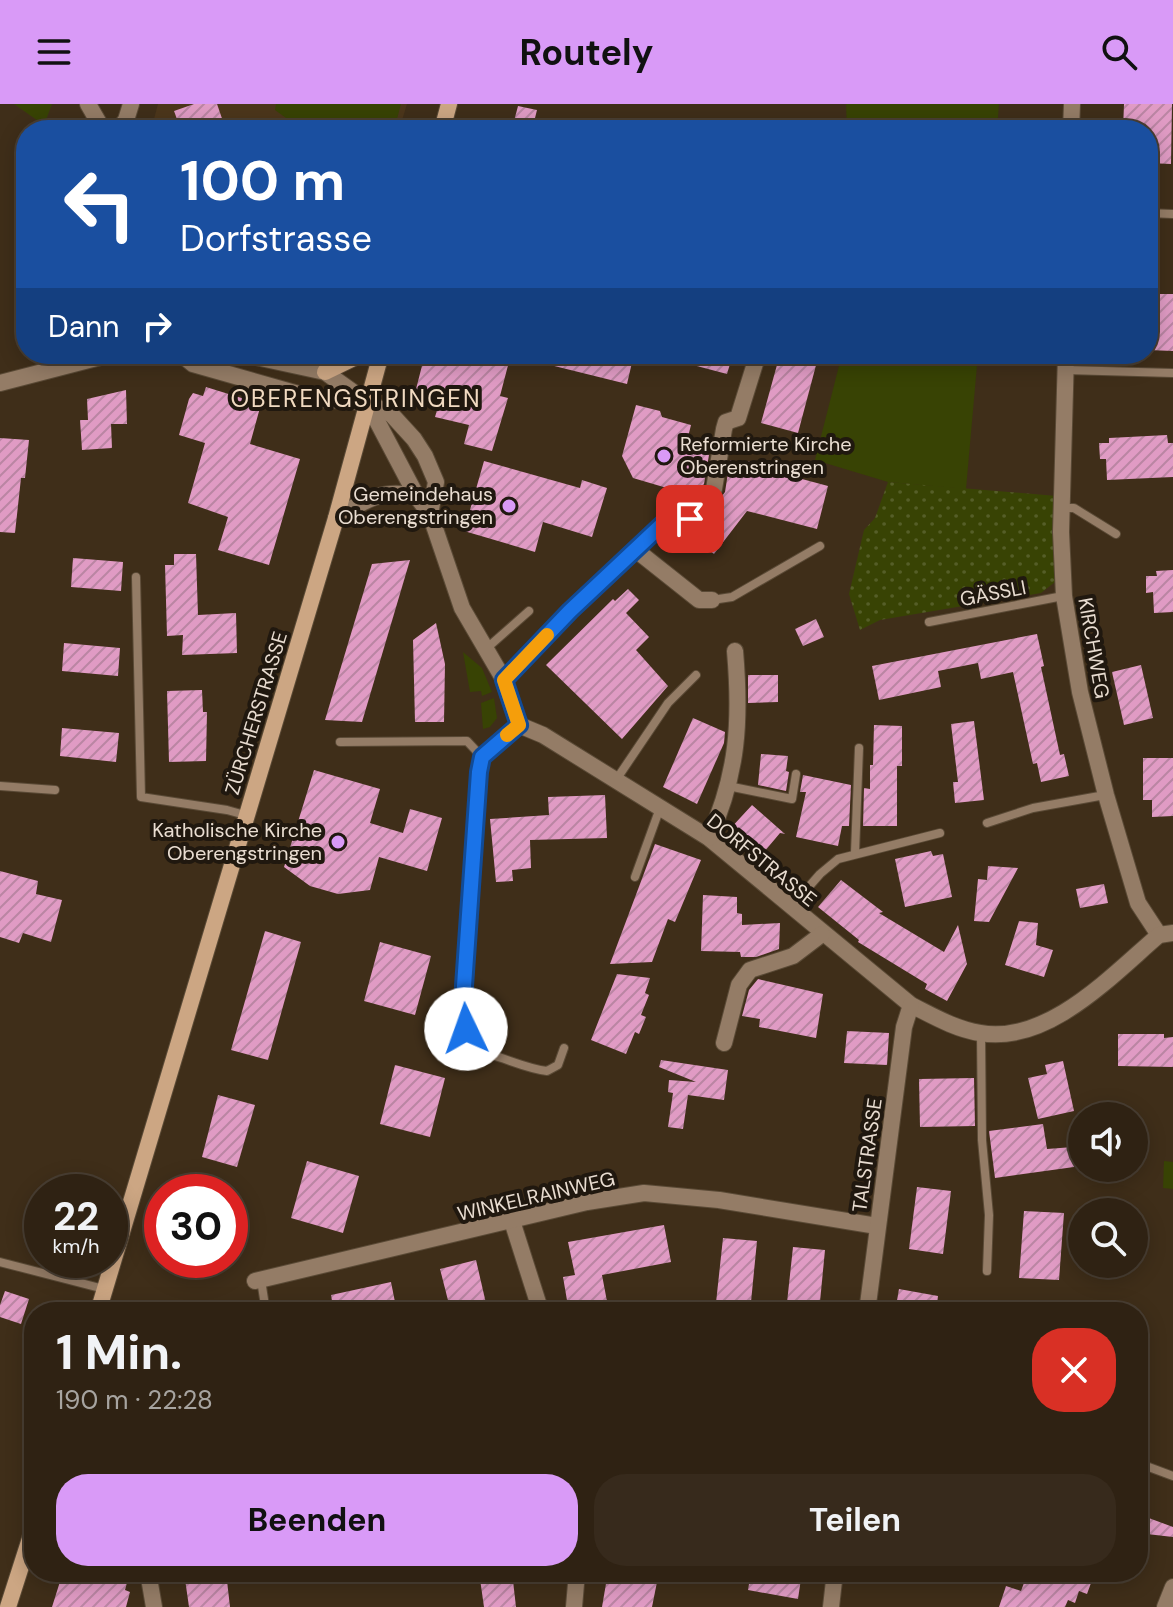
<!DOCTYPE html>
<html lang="de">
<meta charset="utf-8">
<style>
:root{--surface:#2f2213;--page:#372a1c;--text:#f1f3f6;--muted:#a7a4a0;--line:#4a3f33;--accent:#d99af7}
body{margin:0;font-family:"DM Sans",sans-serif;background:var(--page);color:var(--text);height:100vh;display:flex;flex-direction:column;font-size:30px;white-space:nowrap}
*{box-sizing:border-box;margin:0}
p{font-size:26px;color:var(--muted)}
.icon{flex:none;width:44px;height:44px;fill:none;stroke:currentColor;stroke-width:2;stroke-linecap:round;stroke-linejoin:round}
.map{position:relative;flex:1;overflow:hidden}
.drawer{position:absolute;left:24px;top:1198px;width:1124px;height:280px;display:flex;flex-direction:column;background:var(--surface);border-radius:32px;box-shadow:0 4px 20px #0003,0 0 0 2px var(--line)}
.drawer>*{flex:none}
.hud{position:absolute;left:16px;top:16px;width:1142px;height:244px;border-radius:32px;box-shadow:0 4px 20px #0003,0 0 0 2px var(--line);background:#1a4fa0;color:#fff;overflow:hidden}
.buttons{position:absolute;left:1068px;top:998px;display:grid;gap:16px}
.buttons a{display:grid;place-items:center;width:80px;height:80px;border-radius:50%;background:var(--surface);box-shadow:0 4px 20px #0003,0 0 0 2px var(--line);font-size:40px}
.speed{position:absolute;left:24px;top:1070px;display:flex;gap:16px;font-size:40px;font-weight:700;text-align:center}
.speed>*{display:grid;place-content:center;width:104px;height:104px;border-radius:50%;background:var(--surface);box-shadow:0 4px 20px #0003,0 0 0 2px var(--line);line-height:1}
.speed small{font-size:20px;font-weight:400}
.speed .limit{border:12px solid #d22;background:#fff;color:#111}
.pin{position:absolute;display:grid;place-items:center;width:68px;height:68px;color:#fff;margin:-34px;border-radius:16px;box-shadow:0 4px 12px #0006}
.me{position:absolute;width:88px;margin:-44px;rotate:357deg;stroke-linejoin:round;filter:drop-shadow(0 0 6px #0008)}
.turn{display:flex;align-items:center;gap:28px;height:168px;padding:0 32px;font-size:36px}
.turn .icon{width:104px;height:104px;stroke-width:2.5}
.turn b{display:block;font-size:56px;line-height:68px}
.then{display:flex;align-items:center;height:76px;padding:0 32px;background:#0003;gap:16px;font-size:30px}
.round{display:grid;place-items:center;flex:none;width:84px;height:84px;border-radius:32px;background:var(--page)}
.headline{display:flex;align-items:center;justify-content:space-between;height:136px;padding:0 32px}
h1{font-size:48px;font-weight:700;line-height:60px}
.action{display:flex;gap:16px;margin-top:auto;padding:16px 32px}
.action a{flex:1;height:92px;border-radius:32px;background:var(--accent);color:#111;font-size:32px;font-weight:700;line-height:92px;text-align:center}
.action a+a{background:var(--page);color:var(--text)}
header{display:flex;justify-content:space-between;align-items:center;height:104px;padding:0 32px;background:var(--accent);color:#111;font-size:36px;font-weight:700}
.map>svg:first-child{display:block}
</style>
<header><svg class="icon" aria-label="menu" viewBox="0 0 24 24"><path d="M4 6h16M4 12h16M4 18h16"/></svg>Routely<svg class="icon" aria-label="search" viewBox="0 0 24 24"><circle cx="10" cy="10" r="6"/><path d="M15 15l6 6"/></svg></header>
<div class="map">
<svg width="1173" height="1503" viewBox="0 0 1173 1503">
<defs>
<pattern id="forest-firs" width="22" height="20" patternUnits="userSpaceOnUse" patternTransform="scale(2)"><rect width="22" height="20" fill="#384304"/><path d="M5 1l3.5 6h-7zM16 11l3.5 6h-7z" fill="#555e28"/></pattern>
<pattern id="garden-dots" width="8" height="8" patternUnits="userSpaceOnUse" patternTransform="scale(2)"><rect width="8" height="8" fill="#384304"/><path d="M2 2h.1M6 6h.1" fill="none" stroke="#555e28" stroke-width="1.8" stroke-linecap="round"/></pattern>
<pattern id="building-hatch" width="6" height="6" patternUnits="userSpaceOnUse" patternTransform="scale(2)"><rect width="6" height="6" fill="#e09bc4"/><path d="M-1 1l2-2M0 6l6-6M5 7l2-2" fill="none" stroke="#ba85a3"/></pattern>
</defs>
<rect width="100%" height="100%" fill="#3f2e19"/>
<polygon fill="#4c361b" points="158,0 407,0 399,26 151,26"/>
<g fill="#384304">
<polygon points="276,0 401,0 394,26 275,26 281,23 286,14 275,6"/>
<polygon points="846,0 999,0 997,26 847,26"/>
<polygon points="842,250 978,250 966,385 888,378 815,356"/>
<polygon points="463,548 482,564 492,588 482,592 481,587 470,588"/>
<polygon points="494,594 497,614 490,623 483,625 481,599"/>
<polygon points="1164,1057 1173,1058 1173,1085 1163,1084"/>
</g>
<polygon fill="url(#forest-firs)" points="14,0 52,0 44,21"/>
<polygon fill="url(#garden-dots)" points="888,378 1057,392 1055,478 1041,489 880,516 860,526 849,490 864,426 875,414"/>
<g fill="url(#building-hatch)">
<polygon points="194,0 217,0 226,26 181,26 174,7"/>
<polygon points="1124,0 1172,0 1171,60 1148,59 1148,26 1123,26"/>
<polygon points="518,2 537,6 532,26 513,21"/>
<polygon points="1148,190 1173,190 1173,247 1148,246"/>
<polygon points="425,250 511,250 500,292 508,294 492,347 464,340 469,321 435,313 437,306 430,304 433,294 415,289"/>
<polygon points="531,250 634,250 627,280 530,256"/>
<polygon points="675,250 733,250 727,270 674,256"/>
<polygon points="780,250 819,250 798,329 761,319"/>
<polygon points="206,283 261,300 250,340 300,355 269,461 218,446 228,413 188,399 205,339 179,331 189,295 193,289 203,292"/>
<polygon points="126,286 127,320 111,320 112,344 82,346 80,316 88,316 87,295"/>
<polygon points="636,301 660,307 662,313 691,321 686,341 707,347 706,350 709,351 704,380 694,392 633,374 622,352"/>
<polygon points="1167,331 1168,339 1173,339 1173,373 1107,376 1106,355 1100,355 1099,339 1109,339 1109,334"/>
<polygon points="0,334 29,336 25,374 21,374 15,429 0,428"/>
<polygon points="730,356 746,361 747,357 761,361 761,364 828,382 817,425 747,407 714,450 693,434 720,399 717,399 725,388"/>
<polygon points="484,357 580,384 582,376 607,384 592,433 543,418 535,448 464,427"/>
<polygon points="174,450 196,450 198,511 236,509 237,549 182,551 183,531 167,532 165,461 174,461"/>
<polygon points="73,454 123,458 121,487 71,483"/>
<polygon points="410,456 362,618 325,616 372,460"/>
<polygon points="1173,466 1173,508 1154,509 1153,488 1146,489 1146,472 1157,472 1156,467"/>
<polygon points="628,485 639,496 626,509 649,533 636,546 668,582 622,635 546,561 613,495 615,497"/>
<polygon points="816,515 824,533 803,542 795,525"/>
<polygon points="436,519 445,560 444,618 415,618 413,536"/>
<polygon points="1037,530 1044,562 1041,563 1060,651 1064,650 1069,672 1041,678 1037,659 1033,660 1013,568 981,575 978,559 938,567 941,583 879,596 872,562"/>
<polygon points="64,539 120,544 118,572 62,567"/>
<polygon points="1141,561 1153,614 1124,621 1112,568"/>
<polygon points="748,571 778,571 778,598 748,599"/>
<polygon points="202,586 203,608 207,608 206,657 169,658 167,587"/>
<polygon points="693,614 725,628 724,639 697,700 663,683"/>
<polygon points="974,617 984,696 955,699 953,678 958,678 951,620"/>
<polygon points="874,621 902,622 902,662 897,662 897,722 863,722 864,684 870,685 870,661 873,661"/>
<polygon points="62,624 119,629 116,658 60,652"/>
<polygon points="761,650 788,652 786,667 789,668 786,687 758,681"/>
<polygon points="1143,654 1173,654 1173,712 1152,713 1152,696 1143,696"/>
<polygon points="314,666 380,685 370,719 403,729 410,705 442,714 427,767 379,753 370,786 338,790 310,782 284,763"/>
<polygon points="803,671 851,681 849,722 842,722 838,742 796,733 806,688 800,688"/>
<polygon points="605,691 607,734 530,736 531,764 512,766 513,777 496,778 490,715 549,711 548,693"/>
<polygon points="752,701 785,730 780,729 760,753 729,726"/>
<polygon points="655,740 701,756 675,818 668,815 652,858 610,860"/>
<polygon points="931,747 933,752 943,750 952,793 905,803 895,755"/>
<polygon points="988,762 1018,764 989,818 974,817 978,775 987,776"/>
<polygon points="0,767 38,777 36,790 62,796 51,838 23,829 19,839 0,833"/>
<polygon points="841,776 883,808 879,809 944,848 958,821 967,860 947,897 925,885 927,880 858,838 859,836 818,803"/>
<polygon points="1104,780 1108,799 1080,804 1076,785"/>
<polygon points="703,791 737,793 737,809 742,810 742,821 780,819 779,845 756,853 741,853 740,848 701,847"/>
<polygon points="1019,817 1038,819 1036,841 1053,846 1044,873 1005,861"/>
<polygon points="265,827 301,838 268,956 231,946"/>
<polygon points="380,838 431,852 415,911 364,897"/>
<polygon points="617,870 650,874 645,889 649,891 641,911 646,913 639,930 635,928 626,950 591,936"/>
<polygon points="758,875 823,890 816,934 759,923 760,915 742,912 749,886"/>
<polygon points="847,927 889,929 887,961 844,959"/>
<polygon points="1118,930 1164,930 1164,934 1173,933 1173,963 1118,962"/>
<polygon points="661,956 728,966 724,996 688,991 683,1025 668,1023 673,989 668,988 669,976 696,978 659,963"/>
<polygon points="1063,957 1074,1007 1038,1015 1028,974 1047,970 1045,961"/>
<polygon points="395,961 445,974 430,1033 380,1020"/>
<polygon points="974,974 975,1022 920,1023 919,975"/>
<polygon points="218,991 255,1001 237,1063 202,1053"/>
<polygon points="1043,1020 1047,1045 1073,1043 1074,1063 995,1074 989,1027"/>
<polygon points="307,1057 359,1072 343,1129 291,1114"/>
<polygon points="917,1083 951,1087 943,1150 909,1145"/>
<polygon points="1024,1107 1064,1109 1059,1176 1019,1174"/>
<polygon points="664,1121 671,1158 602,1171 609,1208 569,1208 563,1173 575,1171 568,1138"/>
<polygon points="723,1134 757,1137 750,1208 715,1208"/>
<polygon points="793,1143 825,1146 819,1208 786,1208"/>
<polygon points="476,1156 488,1208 451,1208 440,1165"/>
<polygon points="391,1178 397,1208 334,1208 331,1191"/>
<polygon points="899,1185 938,1192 936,1208 895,1208"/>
<polygon points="5,1187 29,1195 21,1220 0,1213 0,1201"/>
<polygon points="1138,1410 1173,1423 1173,1433 1138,1429"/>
<polygon points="63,1468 130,1468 125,1486 130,1488 126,1503 52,1503"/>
<polygon points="184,1468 226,1468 230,1503 189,1503"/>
<polygon points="479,1468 512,1468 516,1503 484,1503"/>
<polygon points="608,1468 659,1468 652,1503 602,1503"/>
<polygon points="751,1468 802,1468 798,1495 748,1486"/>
<polygon points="1028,1468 1095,1468 1087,1490 1079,1487 1075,1499 1068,1496 1065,1503 999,1503 1006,1482 1021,1487"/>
</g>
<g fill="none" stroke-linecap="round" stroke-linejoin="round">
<g stroke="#5a4a36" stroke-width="10">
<g id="service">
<polyline points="1148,109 1173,110"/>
<polyline points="1066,266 1173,269"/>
<polyline points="1062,404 1074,404 1116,430"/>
<polyline points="136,473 141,693 227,706 245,711"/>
<polyline points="712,496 732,493 820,442"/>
<polyline points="929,518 1063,492"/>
<polyline points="487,544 529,507"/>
<polyline points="340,638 467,637 482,653"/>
<polyline points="616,676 668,599 696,571"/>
<polyline points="0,682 55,686"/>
<polyline points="728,682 792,695 796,670"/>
<polyline points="987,719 1033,704 1105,691"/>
<polyline points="855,749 859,644"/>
<polyline points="635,773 660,704"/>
<polyline points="792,802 820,770 838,755 940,729"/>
<polyline points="981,929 982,1036 989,1111 987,1167"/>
<path d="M467,947C494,947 520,964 547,967L558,961L564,944"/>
<polyline points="0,1158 104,1185"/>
<polyline points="261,1176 266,1208"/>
<polyline points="1138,1359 1173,1372"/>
</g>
</g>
<g stroke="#5a4a36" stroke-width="18">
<g id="minor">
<polyline points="88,0 103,26"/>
<polyline points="118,26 126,16 131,0"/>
<polyline points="1071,26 1072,0"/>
<polyline points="181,250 193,260 316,295 365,298"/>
<polyline points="242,250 325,268 367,298 392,311 414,335 425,352 436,378 430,410"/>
<polyline points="1066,250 1061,428 1064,492 1080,588 1106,691 1138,799 1159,831"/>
<polyline points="0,279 112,250"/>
<path d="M367,298L417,393L430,410L462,504L504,576L519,621L543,631L709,734L911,901C933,912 955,925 980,929C1048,941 1112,871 1159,831L1173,829"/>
<path d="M336,414C363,397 384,383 417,393"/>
<polyline points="636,446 699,496 712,496"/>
<polyline points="504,576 570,507 670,413 690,415 714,385 724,325 726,318 738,314 758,250"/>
<path d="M709,734C738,669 741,617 735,547"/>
<polyline points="724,939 739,881 750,866 793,852 822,830"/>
<polyline points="467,947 464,882 479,668 482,653 519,621"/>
<polyline points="512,1117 541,1208"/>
<polyline points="255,1177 587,1098 644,1089 719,1096 877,1122"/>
<polyline points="867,1208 904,923 911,901"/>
<polyline points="148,1468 154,1503"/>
<polyline points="574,1503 577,1468"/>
<polyline points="831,1503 835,1468"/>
<polyline points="1165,1503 1173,1483"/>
</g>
</g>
<g stroke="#5a4a36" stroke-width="18">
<g id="secondary">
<polyline points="442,26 449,0"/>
<polyline points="325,268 362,250"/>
<polyline points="98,1208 336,414 381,250"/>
<polyline points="8,1503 34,1422"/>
</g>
</g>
<use href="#service" stroke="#947c66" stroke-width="8"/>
<use href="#minor" stroke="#947c66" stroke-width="16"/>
<use href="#secondary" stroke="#cca683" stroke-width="16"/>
</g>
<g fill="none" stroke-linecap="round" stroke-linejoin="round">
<g stroke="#114b97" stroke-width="20">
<polyline id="route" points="466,925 464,882 479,668 482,653 519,621 504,576 570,507 670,413 690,415"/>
</g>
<use href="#route" stroke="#1a73e8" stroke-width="14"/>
<polyline stroke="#f59e0b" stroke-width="14" points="507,631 519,621 504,576 547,531"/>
</g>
<g fill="#d99af7" stroke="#20180f" stroke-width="3">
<circle cx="664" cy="352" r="8"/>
<circle cx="509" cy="402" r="8"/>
<circle cx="338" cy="738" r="8"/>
</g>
<g text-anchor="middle" stroke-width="8" stroke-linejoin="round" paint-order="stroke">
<g font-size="20" fill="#e9ddd1" stroke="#20180f" text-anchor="end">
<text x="680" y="347" text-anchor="start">Reformierte Kirche<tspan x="680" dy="23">Oberenstringen</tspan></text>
<text x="493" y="397">Gemeindehaus<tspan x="493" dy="23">Oberengstringen</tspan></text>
<text x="322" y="733">Katholische Kirche<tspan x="322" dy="23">Oberengstringen</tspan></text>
</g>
<g font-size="20" fill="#e9ddd1" stroke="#20180f">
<text transform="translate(993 489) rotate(-11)" y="7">GÄSSLI</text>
<text transform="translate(1094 544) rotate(80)" y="7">KIRCHWEG</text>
<text transform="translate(256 609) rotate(-73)" y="7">ZÜRCHERSTRASSE</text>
<text transform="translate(762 756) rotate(39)" y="7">DORFSTRASSE</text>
<text transform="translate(867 1051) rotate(-82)" y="7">TALSTRASSE</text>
<text transform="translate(536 1092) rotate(-13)" y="7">WINKELRAINWEG</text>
</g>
<g font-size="24" letter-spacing="2" fill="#f1dac1" stroke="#20180f">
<text x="356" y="303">OBERENGSTRINGEN</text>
</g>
</g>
</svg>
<div class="buttons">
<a><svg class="icon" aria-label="sound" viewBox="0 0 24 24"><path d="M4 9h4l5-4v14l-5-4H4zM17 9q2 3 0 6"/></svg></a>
<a><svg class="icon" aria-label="search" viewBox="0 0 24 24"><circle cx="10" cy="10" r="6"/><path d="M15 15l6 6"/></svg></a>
</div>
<div class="speed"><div>22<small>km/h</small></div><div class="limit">30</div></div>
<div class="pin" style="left:690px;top:415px;background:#d93025"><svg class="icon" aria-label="arrive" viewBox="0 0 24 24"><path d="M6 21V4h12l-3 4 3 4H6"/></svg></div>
<svg class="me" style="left:466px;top:925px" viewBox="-20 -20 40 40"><circle r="19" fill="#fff"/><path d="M0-13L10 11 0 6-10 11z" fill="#1a73e8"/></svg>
<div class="hud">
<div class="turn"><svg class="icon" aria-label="left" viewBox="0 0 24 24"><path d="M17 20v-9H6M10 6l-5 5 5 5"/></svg><div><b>100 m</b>Dorfstrasse</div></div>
<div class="then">Dann<svg class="icon" aria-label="right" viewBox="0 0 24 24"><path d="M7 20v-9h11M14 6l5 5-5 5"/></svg></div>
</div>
<section class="drawer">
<div class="headline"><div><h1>1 Min.</h1><p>190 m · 22:28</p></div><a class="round" style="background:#d93025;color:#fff"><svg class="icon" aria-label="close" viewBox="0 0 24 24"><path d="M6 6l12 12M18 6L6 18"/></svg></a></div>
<div class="action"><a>Beenden</a><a>Teilen</a></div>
</section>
</div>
